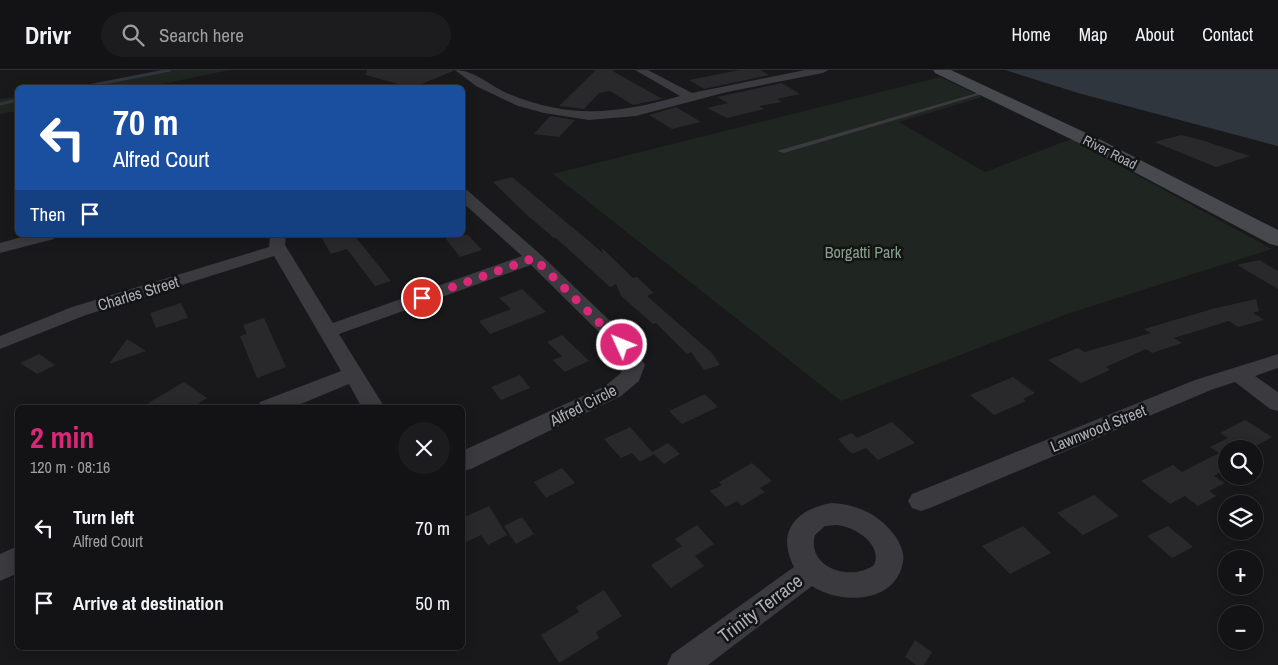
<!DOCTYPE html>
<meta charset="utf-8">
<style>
:root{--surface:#131214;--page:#1c1b1d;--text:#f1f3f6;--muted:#9d9ea0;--line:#323234;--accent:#db2777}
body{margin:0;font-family:"Archivo Narrow",sans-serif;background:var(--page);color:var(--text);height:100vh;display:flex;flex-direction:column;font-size:19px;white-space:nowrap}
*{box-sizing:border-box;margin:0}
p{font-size:16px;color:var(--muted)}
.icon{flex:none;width:28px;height:28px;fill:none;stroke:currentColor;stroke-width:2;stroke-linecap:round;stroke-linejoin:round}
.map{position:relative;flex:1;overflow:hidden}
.details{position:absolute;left:15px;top:335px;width:450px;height:245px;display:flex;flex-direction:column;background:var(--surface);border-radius:8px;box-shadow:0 2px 12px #0003,0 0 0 1px var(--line)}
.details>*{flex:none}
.hud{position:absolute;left:15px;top:15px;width:450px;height:152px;border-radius:8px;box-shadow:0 2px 12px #0003,0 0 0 1px var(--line);background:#1a4fa0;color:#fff;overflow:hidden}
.fabs{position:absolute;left:1218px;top:370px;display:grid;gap:10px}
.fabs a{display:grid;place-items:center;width:45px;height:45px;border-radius:50%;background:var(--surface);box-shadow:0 2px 12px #0003,0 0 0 1px var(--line);font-size:25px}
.pin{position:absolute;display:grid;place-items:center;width:42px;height:42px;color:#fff;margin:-21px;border:2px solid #fff;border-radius:50%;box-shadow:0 1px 5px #0007}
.me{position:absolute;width:55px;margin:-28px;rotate:314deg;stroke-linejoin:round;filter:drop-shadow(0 0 4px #0008)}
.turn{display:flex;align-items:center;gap:18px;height:105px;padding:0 15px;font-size:22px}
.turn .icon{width:65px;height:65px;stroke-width:2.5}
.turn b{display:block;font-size:35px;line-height:42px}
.then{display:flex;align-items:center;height:48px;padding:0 15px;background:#0003;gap:10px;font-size:19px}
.round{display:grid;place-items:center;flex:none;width:52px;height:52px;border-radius:26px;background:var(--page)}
.summary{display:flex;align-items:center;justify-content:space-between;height:85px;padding:0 15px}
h1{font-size:30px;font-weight:700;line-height:38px;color:var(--accent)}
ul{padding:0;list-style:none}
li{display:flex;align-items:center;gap:15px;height:75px;padding:0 15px}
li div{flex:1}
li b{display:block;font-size:19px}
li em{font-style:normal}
header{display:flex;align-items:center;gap:30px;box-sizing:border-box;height:70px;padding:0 25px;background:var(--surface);border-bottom:1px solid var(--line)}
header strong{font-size:24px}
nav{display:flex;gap:28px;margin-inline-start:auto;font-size:18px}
.search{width:350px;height:45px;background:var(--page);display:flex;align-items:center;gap:12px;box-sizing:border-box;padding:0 18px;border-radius:28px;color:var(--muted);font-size:19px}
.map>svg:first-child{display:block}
</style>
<header>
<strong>Drivr</strong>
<div class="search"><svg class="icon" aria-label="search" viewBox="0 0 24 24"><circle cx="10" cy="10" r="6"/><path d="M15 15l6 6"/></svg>Search here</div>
<nav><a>Home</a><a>Map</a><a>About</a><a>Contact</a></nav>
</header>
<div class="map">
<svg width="1278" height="595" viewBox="0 0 1278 595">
<rect width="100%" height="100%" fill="#19181a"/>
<g fill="#1f2520">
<polygon points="174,0 230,0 148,17 72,17"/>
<polygon points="940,7 983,27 899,52 985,102 1071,69 1272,179 1067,244 841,331 553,104"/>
<polygon points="17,26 17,41 0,44 0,29"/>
</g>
<polygon fill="#30363d" points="1005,0 1278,0 1278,76 1078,23"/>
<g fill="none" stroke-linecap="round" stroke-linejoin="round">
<g stroke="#30363d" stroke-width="3">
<polyline points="78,18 170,0"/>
<polyline points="0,34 18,30"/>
</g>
</g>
<g fill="#29292b">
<polygon points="367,0 453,0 453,1 412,18 366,5"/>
<polygon points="596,0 611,0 662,29 633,35 610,21 599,23 584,39 559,36"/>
<polygon points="740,0 760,0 769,5 704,19 689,10"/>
<polygon points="782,13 800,24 777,29 782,32 759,36 764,39 727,48 707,38 728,33 717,27"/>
<polygon points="676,37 701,52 672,59 649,45"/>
<polygon points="550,46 575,50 559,67 534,64"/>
<polygon points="1181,65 1201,70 1250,86 1216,97 1154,72"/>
<polygon points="512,107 603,183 601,177 633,208 637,207 654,223 647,226 712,283 720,295 704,300 691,282 687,284 656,253 653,254 621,226 616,214 610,217 556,168 554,168 528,146 493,112"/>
<polygon points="320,165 354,165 391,211 375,216 347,179 331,184"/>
<polygon points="443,165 468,165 482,180 460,187"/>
<polygon points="1259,190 1278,201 1278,219 1237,195"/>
<polygon points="522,219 546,242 490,264 479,251 511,239 499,228"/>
<polygon points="1256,229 1259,241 1253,243 1264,250 1238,257 1229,251 1174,268 1182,273 1152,283 1146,279 1106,297 1110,300 1081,313 1048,290 1078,278 1085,282 1151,263 1144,259 1212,239"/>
<polygon points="181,233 188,248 156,258 150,243"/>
<polygon points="264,248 286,297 257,308 240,266 247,264 243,255"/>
<polygon points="562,265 589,291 565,302 553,290 562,286 547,272"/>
<polygon points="127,269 146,281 109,294"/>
<polygon points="39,284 55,295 37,304 20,293"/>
<polygon points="520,305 530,318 501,330 491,317"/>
<polygon points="1013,307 1035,323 1023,329 1026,331 994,345 970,325"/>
<polygon points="184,312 207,328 191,338 140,338"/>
<polygon points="705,324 718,337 682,354 669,341"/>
<polygon points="1245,350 1272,367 1251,379 1226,379 1226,399 1214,406 1225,413 1209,421 1216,426 1198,436 1185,426 1170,434 1141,411 1173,395 1182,402 1219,383 1210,377 1228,368 1220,363"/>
<polygon points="892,352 915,373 878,390 866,378 852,384 838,369 852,363 857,368"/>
<polygon points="630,357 652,382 668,373 680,384 664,394 654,384 640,392 632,383 621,388 604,369"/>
<polygon points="752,393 772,411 760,418 765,422 742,436 737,431 726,437 710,421 722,415 719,412"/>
<polygon points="562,398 575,413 546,428 534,412"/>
<polygon points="1094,425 1119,446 1083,465 1057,443"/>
<polygon points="489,436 507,465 488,475 481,465 462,474 462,448"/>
<polygon points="522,447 534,464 516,474 504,456"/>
<polygon points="697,455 714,474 695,486 704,496 671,518 651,495 682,476 675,469"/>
<polygon points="1023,456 1051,483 1010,504 982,476"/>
<polygon points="1168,456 1193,477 1172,488 1147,466"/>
<polygon points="604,520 622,546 596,562 599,568 559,593 541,565 579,542 576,537"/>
<polygon points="915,570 932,582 924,595 916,595 905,587"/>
</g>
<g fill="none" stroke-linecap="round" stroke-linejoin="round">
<polygon fill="#3a3a3f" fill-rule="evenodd" points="984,21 989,22 784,83 777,81"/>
<g fill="#3a3a3f" fill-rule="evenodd">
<path d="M455,0C475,0 490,16 509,24C570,49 618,44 680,26L635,0H648L692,23L805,0H828L823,3L727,22L636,46L589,50L544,43L518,36L476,16Z"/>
<polygon points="462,119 467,120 540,184 630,270 645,295 639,311 621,326 471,399 462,401 462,381 605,316 621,303 623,295 615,278 531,195 339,264 385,338 362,338 349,314 291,338 257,338 260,332 341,301 274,186 86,245 0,279 0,266 72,237 269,177 270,165 286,165 285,175 333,253 522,186 462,132"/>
<polygon points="29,165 56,165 54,169 0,183 0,173"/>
<polygon points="1278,284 1278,298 1255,306 1278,322 1278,341 1270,339 1235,312 1211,320 930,438 921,441 912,438 908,431 912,424 1195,310"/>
<path d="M831,433C858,434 880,445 896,467C900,474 905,484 903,492C896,534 840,535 812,516L708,595H667L672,584L794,497C776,462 795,440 831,433ZM837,455C855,457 883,474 874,495C849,513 806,496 815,465L825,456Z"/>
<polygon points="18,476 18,503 0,511 0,484"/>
</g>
<polygon fill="#48494f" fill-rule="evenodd" points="933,0 951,0 1097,68 1278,160 1278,176 1270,174 1085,76 935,3"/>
</g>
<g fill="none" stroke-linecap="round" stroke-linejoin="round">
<polyline stroke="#db2777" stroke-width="9" stroke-dasharray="0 16.2" points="422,228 534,188 622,275"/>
</g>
<g text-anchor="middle" stroke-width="5" stroke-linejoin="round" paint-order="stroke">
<g font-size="14" fill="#acafb8" stroke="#141315">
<text transform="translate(1110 82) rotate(27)" y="5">River Road</text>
</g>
<g font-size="16" fill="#86a18a" stroke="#141315">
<text x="863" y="188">Borgatti Park</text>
</g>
<g font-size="16" fill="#acafb8" stroke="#141315">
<text transform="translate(138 223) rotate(-17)" y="6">Charles Street</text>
<text transform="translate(583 335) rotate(-27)" y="6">Alfred Circle</text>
<text transform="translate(1098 358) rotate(-22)" y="6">Lawnwood Street</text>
</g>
<g font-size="19" fill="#acafb8" stroke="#141315">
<text transform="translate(760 538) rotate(-37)" y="7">Trinity Terrace</text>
</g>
</g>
</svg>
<div class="fabs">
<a><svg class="icon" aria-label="search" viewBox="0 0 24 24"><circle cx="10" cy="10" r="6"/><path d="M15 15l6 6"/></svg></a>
<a><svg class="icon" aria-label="layers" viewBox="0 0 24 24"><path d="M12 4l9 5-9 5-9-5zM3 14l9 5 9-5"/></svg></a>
<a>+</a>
<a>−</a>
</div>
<div class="pin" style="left:422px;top:228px;background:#d93025"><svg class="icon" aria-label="arrive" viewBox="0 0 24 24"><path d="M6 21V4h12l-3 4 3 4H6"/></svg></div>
<svg class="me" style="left:622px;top:275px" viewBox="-20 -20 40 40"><circle r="17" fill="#db2777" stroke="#fff" stroke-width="3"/><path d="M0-11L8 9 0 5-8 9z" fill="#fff"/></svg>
<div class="hud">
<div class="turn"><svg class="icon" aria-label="left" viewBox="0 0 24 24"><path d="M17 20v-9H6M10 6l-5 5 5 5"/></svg><div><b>70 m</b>Alfred Court</div></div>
<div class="then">Then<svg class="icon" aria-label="arrive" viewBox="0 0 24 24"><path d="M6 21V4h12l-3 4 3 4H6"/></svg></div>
</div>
<section class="details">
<div class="summary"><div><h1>2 min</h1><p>120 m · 08:16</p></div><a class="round"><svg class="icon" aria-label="close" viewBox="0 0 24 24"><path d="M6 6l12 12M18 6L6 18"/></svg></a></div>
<ul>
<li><svg class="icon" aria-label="left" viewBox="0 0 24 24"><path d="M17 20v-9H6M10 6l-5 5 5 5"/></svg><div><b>Turn left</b><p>Alfred Court</p></div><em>70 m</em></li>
<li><svg class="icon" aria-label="arrive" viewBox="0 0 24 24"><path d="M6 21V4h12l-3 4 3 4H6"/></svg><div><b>Arrive at destination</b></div><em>50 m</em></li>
</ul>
</section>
</div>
